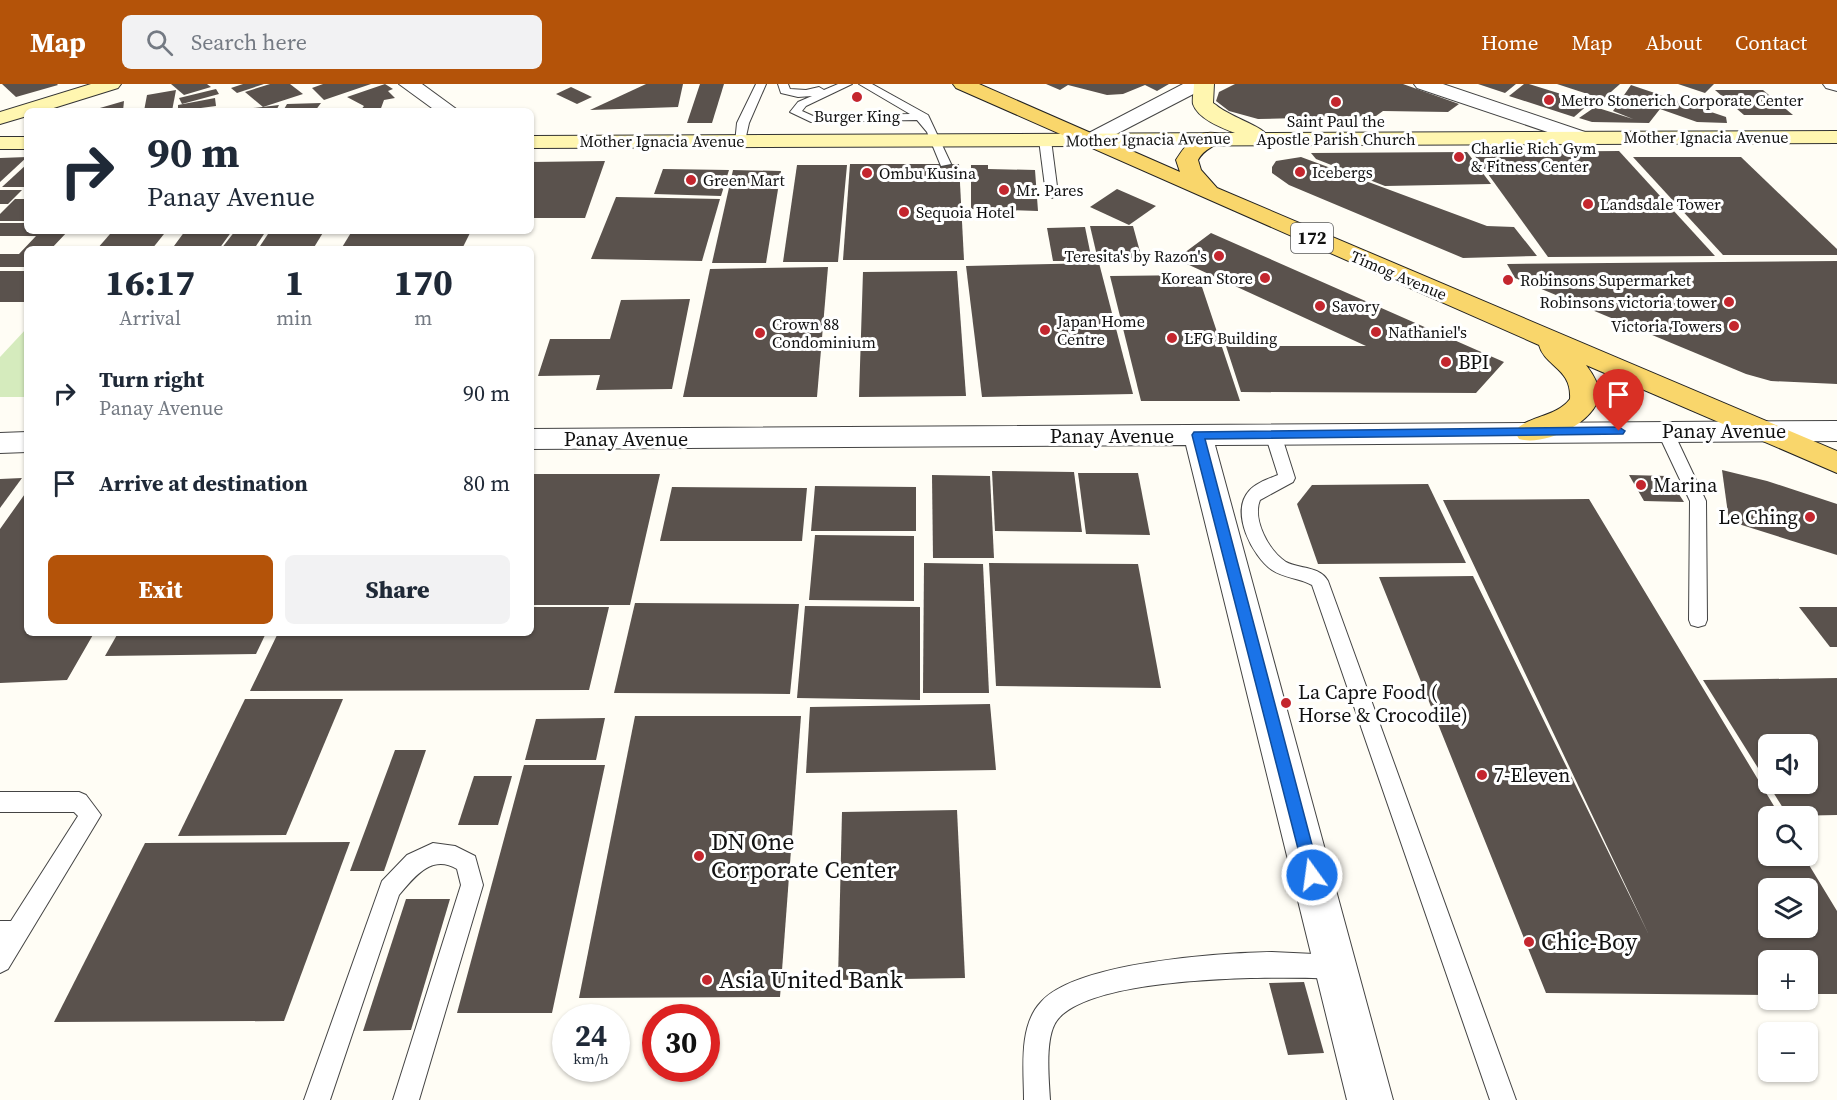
<!DOCTYPE html>
<meta charset="utf-8">
<style>
:root{--surface:#fff;--page:#f2f2f3;--text:#1f2937;--muted:#747a83;--accent:#b45309}
body{margin:0;font-family:"Source Serif 4",serif;background:var(--page);color:var(--text);height:100vh;display:flex;flex-direction:column;font-size:22px;white-space:nowrap}
*{box-sizing:border-box;margin:0}
p{font-size:20px;color:var(--muted)}
.icon{flex:none;width:33px;height:33px;fill:none;stroke:currentColor;stroke-width:2;stroke-linecap:round;stroke-linejoin:round}
.map{position:relative;flex:1;overflow:hidden}
.details{position:absolute;left:24px;top:162px;width:510px;height:390px;display:flex;flex-direction:column;background:var(--surface);border-radius:9px;box-shadow:0 2px 4px #0004}
.details>*{flex:none}
.hud{position:absolute;left:24px;top:24px;width:510px;height:126px;border-radius:9px;box-shadow:0 2px 4px #0004;background:#fff;color:var(--text);overflow:hidden}
.tools{position:absolute;left:1758px;top:650px;display:grid;gap:12px}
.tools a{display:grid;place-items:center;width:60px;height:60px;border-radius:9px;background:var(--surface);box-shadow:0 2px 4px #0004;font-size:30px}
.speed{position:absolute;left:552px;top:920px;display:flex;gap:12px;font-size:30px;font-weight:700;text-align:center}
.speed>*{display:grid;place-content:center;width:78px;height:78px;border-radius:50%;background:var(--surface);box-shadow:0 2px 4px #0004;line-height:1}
.speed small{font-size:15px;font-weight:400}
.speed .limit{border:9px solid #d22;background:#fff;color:#111}
.pin{position:absolute;display:grid;place-items:center;width:51px;height:51px;color:#fff;margin:-62px -26px;border-radius:50% 50% 50% 0;rotate:-45deg;box-shadow:0 0 6px #0007}
.pin .icon{rotate:45deg}
.me{position:absolute;width:66px;margin:-33px;rotate:346deg;stroke-linejoin:round;filter:drop-shadow(0 0 4px #0008)}
.turn{display:flex;align-items:center;gap:21px;height:126px;padding:0 24px;font-size:27px}
.turn .icon{width:78px;height:78px;stroke-width:2.5}
.turn b{display:block;font-size:42px;line-height:51px}
.eta{display:flex;justify-content:space-evenly;align-items:center;height:102px;text-align:center}
.eta b{font-size:36px;font-weight:800;line-height:42px}
.button{display:flex;gap:12px;margin-top:auto;padding:12px 24px}
.button a{flex:1;height:69px;border-radius:9px;background:var(--accent);color:#fff;font-size:24px;font-weight:800;line-height:69px;text-align:center}
.button a+a{background:var(--page);color:var(--text)}
ul{padding:0;list-style:none}
li{display:flex;align-items:center;gap:18px;height:90px;padding:0 24px}
li div{flex:1}
li b{display:block;font-size:22px}
li em{font-style:normal}
header{display:flex;align-items:center;gap:36px;box-sizing:border-box;height:84px;padding:0 30px;background:var(--accent);color:#fff}
header strong{font-size:28px}
nav{display:flex;gap:33px;margin-inline-start:auto;font-size:21px}
.search{width:420px;height:54px;background:var(--page);display:flex;align-items:center;gap:15px;box-sizing:border-box;padding:0 21px;border-radius:9px;color:var(--muted);font-size:22px}
.map>svg:first-child{display:block}
</style>
<header>
<strong>Map</strong>
<div class="search"><svg class="icon" aria-label="search" viewBox="0 0 24 24"><circle cx="10" cy="10" r="6"/><path d="M15 15l6 6"/></svg>Search here</div>
<nav><a>Home</a><a>Map</a><a>About</a><a>Contact</a></nav>
</header>
<div class="map">
<svg width="1837" height="1016" viewBox="0 0 1837 1016">
<rect width="100%" height="100%" fill="#fffdf5"/>
<polygon fill="#d5ebbd" points="27,244 27,313 0,313 0,273"/>
<g fill="#5a524d" fill-rule="evenodd">
<polygon points="2,0 57,0 58,1 16,13"/>
<polygon points="171,0 207,0 211,3 184,11"/>
<polygon points="243,0 264,0 237,9 231,4"/>
<polygon points="270,0 290,0 303,10 263,23 245,8"/>
<polygon points="323,0 371,0 324,16 312,4"/>
<polygon points="385,0 393,5 388,7 395,14 384,16 380,27 360,27 364,22 347,13"/>
<polygon points="646,0 683,0 678,23 590,26"/>
<polygon points="700,0 724,0 712,39 687,39"/>
<polygon points="1046,0 1169,0 1157,7 1145,1 1123,10 1107,11 1068,1 1060,6"/>
<polygon points="1235,0 1403,0 1459,20 1448,28 1383,27 1376,32 1258,35 1229,27 1216,17 1219,8"/>
<polygon points="1478,0 1516,0 1505,9"/>
<polygon points="1524,0 1529,0 1590,19 1574,33 1509,12"/>
<polygon points="1557,0 1620,0 1603,15"/>
<polygon points="1678,0 1714,0 1705,9"/>
<polygon points="1631,1 1726,33 1727,39 1697,38 1660,25 1649,39 1592,38 1579,34 1595,23 1633,35 1613,27"/>
<polygon points="571,3 592,13 577,20 556,10"/>
<polygon points="216,5 219,10 182,20 179,14"/>
<polygon points="176,6 172,27 144,27 147,11"/>
<polygon points="1715,6 1763,6 1793,31 1744,31"/>
<polygon points="215,14 216,22 178,27 178,21"/>
<polygon points="124,17 123,27 94,27 93,26"/>
<polygon points="321,19 315,27 283,27 287,20"/>
<polygon points="279,21 276,27 251,27 253,24"/>
<polygon points="1619,67 1715,172 1548,173 1472,68"/>
<polygon points="1467,68 1491,100 1385,102 1316,75 1311,69"/>
<polygon points="27,73 0,98 0,74"/>
<polygon points="1301,73 1487,142 1514,143 1537,172 1463,174 1289,101 1272,89 1272,83 1276,77"/>
<polygon points="1633,73 1741,73 1837,165 1837,171 1723,171"/>
<polygon points="605,77 585,134 531,134 531,78"/>
<polygon points="27,80 27,103 2,103"/>
<polygon points="850,80 959,80 964,176 843,176"/>
<polygon points="797,81 847,81 838,178 783,178"/>
<polygon points="971,81 988,81 988,85 1035,86 1038,127 971,125"/>
<polygon points="663,85 729,86 721,112 654,110"/>
<polygon points="733,86 781,87 766,179 712,179"/>
<polygon points="1117,105 1156,122 1129,141 1090,123"/>
<polygon points="0,106 22,106 8,120 0,120"/>
<polygon points="616,113 720,115 702,177 591,175"/>
<polygon points="15,115 27,115 27,137 0,137 0,130"/>
<polygon points="0,139 27,139 27,147 68,147 51,165 27,165 27,183 0,183 0,170 19,170 36,152 0,152"/>
<polygon points="1090,142 1133,142 1142,175 1098,176"/>
<polygon points="1085,143 1092,177 1053,177 1047,144"/>
<polygon points="185,147 232,147 219,165 175,165 178,162 174,162"/>
<polygon points="235,147 266,147 254,165 221,165"/>
<polygon points="270,147 324,147 313,165 258,165"/>
<polygon points="352,147 471,147 462,165 341,165"/>
<polygon points="1211,149 1504,278 1476,309 1241,308 1226,262 1366,262 1176,175"/>
<polygon points="110,150 164,150 152,165 97,165"/>
<polygon points="1837,177 1837,300 1771,297 1746,290 1515,194 1507,180"/>
<polygon points="1099,179 1133,310 982,313 966,182"/>
<polygon points="828,183 817,313 683,313 710,185"/>
<rect x="0" y="187" width="27" height="31"/>
<polygon points="957,187 966,312 859,313 863,188"/>
<polygon points="1198,191 1240,317 1141,317 1110,192"/>
<polygon points="690,215 672,305 596,306 600,291 538,292 550,255 610,255 621,216"/>
<polygon points="1722,386 1767,397 1837,420 1837,471 1729,437"/>
<polygon points="992,387 1074,388 1082,448 995,447"/>
<polygon points="1078,389 1138,389 1150,451 1086,450"/>
<polygon points="531,390 660,390 630,521 531,521"/>
<polygon points="932,391 990,392 994,474 933,474"/>
<polygon points="1629,391 1667,392 1684,418 1644,417"/>
<polygon points="22,394 0,424 0,395"/>
<polygon points="1428,400 1466,479 1318,480 1297,420 1312,401"/>
<polygon points="815,402 916,403 916,447 811,447"/>
<polygon points="672,403 807,404 802,457 660,457"/>
<polygon points="27,407 27,549 94,549 67,596 0,599 0,445"/>
<path d="M1589,415L1780,732H1768V771H1803L1837,827V910H1808V876H1768V911L1546,909L1379,493L1473,492L1649,851L1443,416ZM1768,804H1808V843H1768Z"/>
<polygon points="815,451 914,452 914,517 809,516"/>
<polygon points="924,479 983,480 989,609 923,609"/>
<polygon points="989,479 1138,480 1161,604 996,602"/>
<polygon points="635,519 799,520 790,610 614,609"/>
<polygon points="805,522 920,523 920,616 797,614"/>
<polygon points="531,523 609,523 589,606 250,607 278,549 531,549"/>
<polygon points="1799,523 1837,523 1837,563 1830,563"/>
<polygon points="118,549 266,549 256,570 105,572"/>
<path d="M1837,594V731L1788,732L1703,596ZM1768,660H1808V699H1768Z"/>
<polygon points="245,615 343,615 286,751 178,752"/>
<polygon points="990,620 996,686 806,689 810,623"/>
<polygon points="635,632 801,632 780,913 579,914"/>
<polygon points="605,634 596,676 525,676 536,635"/>
<polygon points="395,666 426,666 384,787 350,787"/>
<polygon points="524,681 605,681 552,929 457,929"/>
<polygon points="474,692 512,692 498,741 458,741"/>
<polygon points="957,726 965,894 838,896 842,728"/>
<polygon points="350,758 284,937 54,938 145,759"/>
<polygon points="406,815 450,815 411,946 363,947"/>
<polygon points="1304,898 1324,969 1288,971 1269,899"/>
</g>
<g fill="none" stroke-linecap="round" stroke-linejoin="round">
<g stroke="#444" stroke-width="2">
<g id="lane">
<polygon points="756,0 766,0 749,39 745,57 735,59 737,39"/>
<polygon points="778,0 788,0 790,5 806,6 819,3 824,6 838,0 852,0 806,22 802,27 813,32 910,30 859,0 872,0 928,31 951,80 941,82 927,48 917,36 811,38 790,28 798,18 812,12 798,13 781,9"/>
<polygon points="1045,53 1051,56 1058,110 1052,114 1046,110 1039,56"/>
<polygon points="1665,342 1673,347 1706,417 1707,536 1705,541 1698,543 1691,541 1689,536 1690,417 1657,347"/>
<path d="M1273,345L1281,350L1295,394L1293,398L1260,416C1252,436 1269,467 1286,478C1299,485 1320,482 1328,497L1516,1016H1490L1312,501C1299,494 1284,494 1272,486C1252,472 1230,428 1249,407C1256,399 1268,395 1278,391L1265,350Z"/>
<polygon points="0,708 79,708 86,711 101,731 8,885 0,889 0,837 11,837 78,732 74,728 0,728"/>
<path d="M433,759L455,762L475,772L483,801L419,1016H393L461,801L457,785C432,770 415,792 399,811L330,1016H304L382,797L407,771Z"/>
<path d="M1272,868L1336,871L1344,875L1348,883L1344,891L1336,895C1279,892 1096,891 1058,935C1044,951 1049,996 1050,1016H1024C1024,986 1018,942 1041,918C1076,878 1220,869 1272,868Z"/>
</g>
</g>
<g stroke="#444" stroke-width="2">
<g id="street">
<polygon points="399,0 422,0 459,27 436,27"/>
<polygon points="1183,0 1208,0 1205,4 1097,60 1083,60 1080,56 1083,52"/>
<polygon points="1414,0 1443,0 1588,49 1591,53 1588,57 1574,57 1417,4"/>
<polygon points="1823,0 1837,0 1837,7 1826,4"/>
<polygon points="1837,337 1837,357 1215,361 1393,1016 1347,1016 1186,361 531,365 531,345"/>
<polygon points="27,348 27,368 0,369 0,349"/>
</g>
</g>
<g stroke="#333" stroke-width="2">
<g id="secondary">
<polygon points="91,0 121,0 118,4 44,27 27,27 27,32 0,40 0,28"/>
<path d="M1194,0H1214L1213,19L1216,21C1227,31 1260,42 1265,49L1837,47V59L531,64V52L1235,49C1222,44 1198,35 1193,20C1192,15 1194,6 1194,0Z"/>
<rect x="0" y="53" width="27" height="12"/>
</g>
</g>
<g stroke="#222" stroke-width="2">
<path id="primary" d="M953,0H979L1180,88L1176,76C1186,60 1198,44 1219,50L1222,54C1215,64 1205,63 1198,76L1201,86L1217,104L1837,367V389L1586,281C1593,290 1602,304 1598,316C1589,342 1543,362 1519,355L1515,348C1524,332 1556,334 1570,315C1572,284 1545,283 1539,261L956,4Z"/>
</g>
<use href="#lane" fill="#fff" fill-rule="evenodd"/>
<use href="#street" fill="#fff" fill-rule="evenodd"/>
<use href="#secondary" fill="#fff6b0" fill-rule="evenodd"/>
<use href="#primary" fill="#f9d66b" fill-rule="evenodd"/>
</g>
<polygon fill="#1a73e8" stroke="#114b97" stroke-width="1.5" points="1619,343 1625,347 1623,350 1205,355 1320,791 1318,796 1312,799 1306,796 1192,351 1194,348"/>
<g fill="#c4262e" stroke="#fff" stroke-width="2">
<circle cx="857" cy="13" r="6"/>
<circle cx="1549" cy="16" r="6"/>
<circle cx="1336" cy="18" r="6"/>
<circle cx="1459" cy="73" r="6"/>
<circle cx="1300" cy="88" r="6"/>
<circle cx="867" cy="89" r="6"/>
<circle cx="691" cy="96" r="6"/>
<circle cx="1004" cy="106" r="6"/>
<circle cx="1588" cy="120" r="6"/>
<circle cx="904" cy="128" r="6"/>
<circle cx="1219" cy="172" r="6"/>
<circle cx="1265" cy="194" r="6"/>
<circle cx="1508" cy="196" r="6"/>
<circle cx="1729" cy="218" r="6"/>
<circle cx="1320" cy="222" r="6"/>
<circle cx="1734" cy="242" r="6"/>
<circle cx="1045" cy="246" r="6"/>
<circle cx="1376" cy="248" r="6"/>
<circle cx="760" cy="249" r="6"/>
<circle cx="1172" cy="254" r="6"/>
<circle cx="1446" cy="278" r="6"/>
<circle cx="1641" cy="401" r="6"/>
<circle cx="1810" cy="433" r="6"/>
<circle cx="1286" cy="619" r="6"/>
<circle cx="1482" cy="691" r="6"/>
<circle cx="699" cy="772" r="6"/>
<circle cx="1529" cy="858" r="6"/>
<circle cx="707" cy="896" r="6"/>
</g>
<g text-anchor="middle" stroke-width="6" stroke-linejoin="round" paint-order="stroke">
<g font-size="16" fill="#111" stroke="#fff" text-anchor="start">
<text x="1561" y="22">Metro Stonerich Corporate Center</text>
<text x="857" y="38" text-anchor="middle">Burger King</text>
<text x="1336" y="43" text-anchor="middle">Saint Paul the<tspan x="1336" dy="18">Apostle Parish Church</tspan></text>
<text x="1471" y="70">Charlie Rich Gym<tspan x="1471" dy="18">&amp; Fitness Center</tspan></text>
<text x="1312" y="94">Icebergs</text>
<text x="879" y="95">Ombu Kusina</text>
<text x="703" y="102">Green Mart</text>
<text x="1016" y="112">Mr. Pares</text>
<text x="1600" y="126">Landsdale Tower</text>
<text x="916" y="134">Sequoia Hotel</text>
<text x="1207" y="178" text-anchor="end">Teresita's by Razon's</text>
<text x="1253" y="200" text-anchor="end">Korean Store</text>
<text x="1520" y="202">Robinsons Supermarket</text>
<text x="1717" y="224" text-anchor="end">Robinsons victoria tower</text>
<text x="1332" y="228">Savory</text>
<text x="1057" y="243">Japan Home<tspan x="1057" dy="18">Centre</tspan></text>
<text x="772" y="246">Crown 88<tspan x="772" dy="18">Condominium</tspan></text>
<text x="1722" y="248" text-anchor="end">Victoria Towers</text>
<text x="1388" y="254">Nathaniel's</text>
<text x="1184" y="260">LFG Building</text>
</g>
<g font-size="16" fill="#111" stroke="#fff">
<text x="1706" y="59">Mother Ignacia Avenue</text>
<text transform="translate(1148 55) rotate(-1)" y="6">Mother Ignacia Avenue</text>
<text x="662" y="63">Mother Ignacia Avenue</text>
<text transform="translate(1399 191) rotate(23)" y="6">Timog Avenue</text>
</g>
<rect fill="#fff" stroke="#585858" stroke-width="1.5" x="1291" y="139" width="42" height="30" rx="4.5"/>
<g font-size="18" font-weight="bold" fill="#111">
<text x="1312" y="160">172</text>
</g>
<g font-size="20" fill="#111" stroke="#fff" text-anchor="start">
<text x="1458" y="285">BPI</text>
<text x="1653" y="408">Marina</text>
<text x="1798" y="440" text-anchor="end">Le Ching</text>
<text x="1298" y="615">La Capre Food (<tspan x="1298" dy="23">Horse &amp; Crocodile)</tspan></text>
<text x="1494" y="698">7-Eleven</text>
</g>
<g font-size="20" fill="#111" stroke="#fff">
<text x="1724" y="354">Panay Avenue</text>
<text x="1112" y="359">Panay Avenue</text>
<text x="626" y="362">Panay Avenue</text>
</g>
<g font-size="24" fill="#111" stroke="#fff" text-anchor="start">
<text x="711" y="766">DN One<tspan x="711" dy="28">Corporate Center</tspan></text>
<text x="1541" y="866">Chic-Boy</text>
<text x="719" y="904">Asia United Bank</text>
</g>
</g>
</svg>
<div class="tools">
<a><svg class="icon" aria-label="sound" viewBox="0 0 24 24"><path d="M4 9h4l5-4v14l-5-4H4zM17 9q2 3 0 6"/></svg></a>
<a><svg class="icon" aria-label="search" viewBox="0 0 24 24"><circle cx="10" cy="10" r="6"/><path d="M15 15l6 6"/></svg></a>
<a><svg class="icon" aria-label="layers" viewBox="0 0 24 24"><path d="M12 4l9 5-9 5-9-5zM3 14l9 5 9-5"/></svg></a>
<a>+</a>
<a>−</a>
</div>
<div class="speed"><div>24<small>km/h</small></div><div class="limit">30</div></div>
<div class="pin" style="left:1619px;top:347px;background:#d93025"><svg class="icon" aria-label="arrive" viewBox="0 0 24 24"><path d="M6 21V4h12l-3 4 3 4H6"/></svg></div>
<svg class="me" style="left:1312px;top:791px" viewBox="-20 -20 40 40"><circle r="17" fill="#1a73e8" stroke="#fff" stroke-width="3"/><path d="M0-11L8 9 0 5-8 9z" fill="#fff"/></svg>
<div class="hud">
<div class="turn"><svg class="icon" aria-label="right" viewBox="0 0 24 24"><path d="M7 20v-9h11M14 6l5 5-5 5"/></svg><div><b>90 m</b>Panay Avenue</div></div>
</div>
<section class="details">
<div class="eta">
<div><b>16:17</b><p>Arrival</p></div>
<div><b>1</b><p>min</p></div>
<div><b>170</b><p>m</p></div>
</div>
<ul>
<li><svg class="icon" aria-label="right" viewBox="0 0 24 24"><path d="M7 20v-9h11M14 6l5 5-5 5"/></svg><div><b>Turn right</b><p>Panay Avenue</p></div><em>90 m</em></li>
<li><svg class="icon" aria-label="arrive" viewBox="0 0 24 24"><path d="M6 21V4h12l-3 4 3 4H6"/></svg><div><b>Arrive at destination</b></div><em>80 m</em></li>
</ul>
<div class="button"><a>Exit</a><a>Share</a></div>
</section>
</div>
